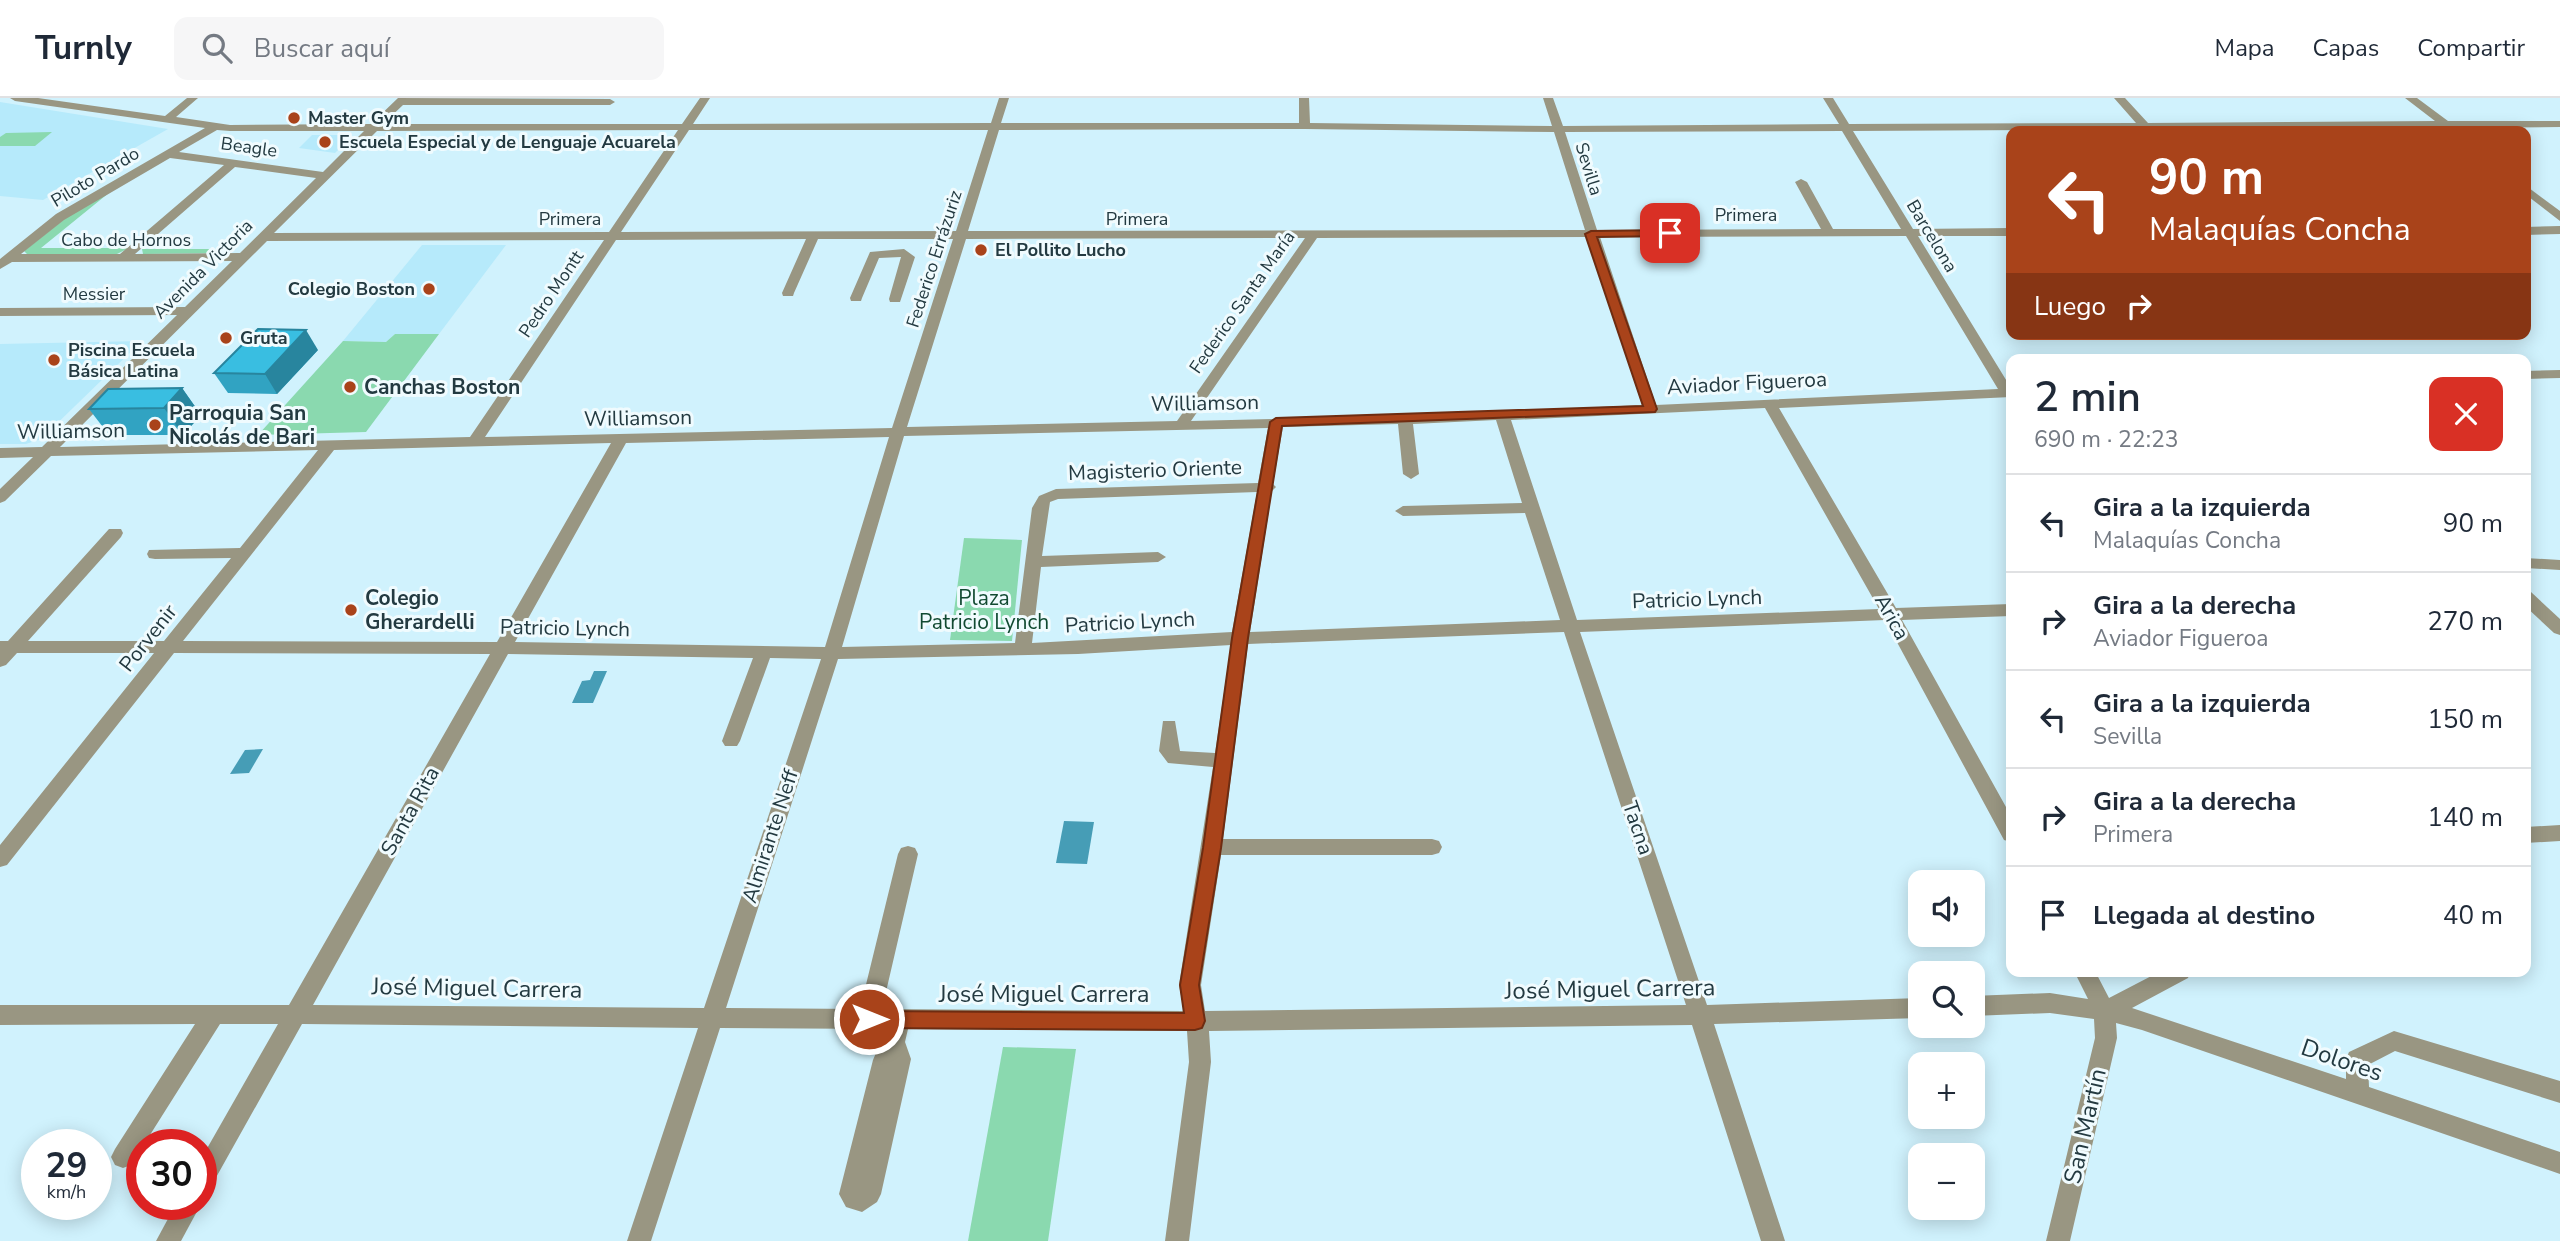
<!DOCTYPE html>
<html lang="es">
<meta charset="utf-8">
<style>
:root{--surface:#fff;--page:#f6f6f7;--text:#1f2937;--muted:#747a83;--line:#e0e1e3}
body{margin:0;font-family:"Nunito Sans",sans-serif;background:var(--page);color:var(--text);height:100vh;display:flex;flex-direction:column;font-size:26px;white-space:nowrap}
*{box-sizing:border-box;margin:0}
p{font-size:23px;color:var(--muted)}
.icon{flex:none;width:38px;height:38px;fill:none;stroke:currentColor;stroke-width:2;stroke-linecap:round;stroke-linejoin:round}
.map{position:relative;flex:1;overflow:hidden}
.side{position:absolute;left:2006px;top:256px;width:525px;height:623px;display:flex;flex-direction:column;background:var(--surface);border-radius:14px;box-shadow:0 4px 18px #0003}
.side>*{flex:none}
.guide{position:absolute;left:2006px;top:28px;width:525px;height:214px;border-radius:14px;box-shadow:0 4px 18px #0003;background:#a9431a;color:#fff;overflow:hidden}
.buttons{position:absolute;left:1908px;top:772px;display:grid;gap:14px}
.buttons a{display:grid;place-items:center;width:77px;height:77px;border-radius:14px;background:var(--surface);box-shadow:0 4px 18px #0003;font-size:35px}
.speed{position:absolute;left:21px;top:1031px;display:flex;gap:14px;font-size:35px;font-weight:700;text-align:center}
.speed>*{display:grid;place-content:center;width:91px;height:91px;border-radius:50%;background:var(--surface);box-shadow:0 4px 18px #0003;line-height:1}
.speed small{font-size:18px;font-weight:400}
.speed .limit{border:10px solid #d22;background:#fff;color:#111}
.pin{position:absolute;display:grid;place-items:center;width:60px;height:60px;color:#fff;margin:-30px;border-radius:14px;box-shadow:0 4px 10px #0006}
.me{position:absolute;width:77px;margin:-38px;rotate:90deg;stroke-linejoin:round;filter:drop-shadow(0 0 5px #0008)}
.turn{display:flex;align-items:center;gap:24px;height:147px;padding:0 28px;font-size:32px}
.turn .icon{width:91px;height:91px;stroke-width:2.5}
.turn b{display:block;font-size:49px;line-height:60px}
.then{display:flex;align-items:center;height:66px;padding:0 28px;background:#0003;gap:14px;font-size:26px}
.round{display:grid;place-items:center;flex:none;width:74px;height:74px;border-radius:14px;background:var(--page)}
.head{display:flex;align-items:center;justify-content:space-between;height:119px;padding:0 28px}
h1{font-size:42px;font-weight:600;line-height:52px}
ul{padding:0;list-style:none}
li{display:flex;align-items:center;gap:21px;height:98px;padding:0 28px;border-top:2px solid var(--line)}
li div{flex:1}
li b{display:block;font-size:26px}
li em{font-style:normal}
header{display:flex;align-items:center;gap:42px;box-sizing:border-box;height:98px;padding:0 35px;background:var(--surface);border-bottom:2px solid var(--line)}
header strong{font-size:33px}
nav{display:flex;gap:38px;margin-inline-start:auto;font-size:24px}
.search{width:490px;height:63px;background:var(--page);display:flex;align-items:center;gap:18px;box-sizing:border-box;padding:0 24px;border-radius:14px;color:var(--muted);font-size:26px}
.map>svg:first-child{display:block}
</style>
<header>
<strong>Turnly</strong>
<div class="search"><svg class="icon" aria-label="search" viewBox="0 0 24 24"><circle cx="10" cy="10" r="6"/><path d="M15 15l6 6"/></svg>Buscar aquí</div>
<nav><a>Mapa</a><a>Capas</a><a>Compartir</a></nav>
</header>
<div class="map">
<svg width="2560" height="1143" viewBox="0 0 2560 1143">
<rect width="100%" height="100%" fill="#d0f2fd"/>
<g fill="#b6eafb">
<polygon points="0,4 168,31 43,102 0,98"/>
<polygon points="312,37 347,37 351,39 335,55 299,50"/>
<polygon points="422,147 506,147 439,236 395,236 386,244 343,243"/>
<polygon points="142,243 41,341 26,346 0,346 0,246"/>
</g>
<g fill="#8ad9af">
<polygon points="52,34 35,48 0,48 0,39 6,35"/>
<polygon points="110,94 41,150 129,150 117,156 27,156 24,153 67,119"/>
<polygon points="142,151 233,151 227,155 143,156"/>
<polygon points="395,236 439,236 366,334 258,337 343,243 386,244"/>
<polygon points="964,440 1022,442 1012,543 950,542"/>
<polygon points="1003,949 1076,951 1048,1143 968,1143"/>
</g>
<g fill="#469db6">
<polygon points="594,573 607,573 593,605 572,605 582,583 590,582"/>
<polygon points="263,651 249,675 230,676 245,652"/>
<polygon points="1064,723 1094,724 1087,766 1056,765"/>
</g>
<g fill="none" stroke-linecap="round" stroke-linejoin="round">
<g fill="#999682" fill-rule="evenodd">
<path d="M10,0H38L165,18L187,0H198L176,19L230,27L371,26L398,0L610,1L615,4L610,7H403L383,26H682L700,0H710L693,26L991,25L999,0H1009L1001,25H1299V0H1309L1310,25L1552,28L1543,0H1553L1563,28L1839,26L1823,0H1833L1849,26L2136,25L2114,0H2125L2148,25L2435,23L2405,0H2417L2448,23H2560V29L2454,30L2449,32L2443,30L1853,33L1913,131L2011,130V138H1918L2011,290V299L1779,310L1896,510L2011,506V518L1902,522L2011,718V744L2004,742L1885,522L1580,534L1707,907L1920,900V920L1714,926L1785,1143H1761L1692,927L1209,933L1211,964L1189,1143H1165L1189,964L1187,933L908,931L905,944L911,961L881,1096L877,1104L862,1114L846,1109L839,1096L873,962L886,931L720,930L651,1143H627L698,930L302,926L209,1092L201,1095V1061L278,926H220L131,1067L123,1070L115,1067L111,1059L115,1051L195,926L0,927V907H289L490,556L174,555L7,767L0,769V747L154,555H17L6,567L0,569V543H8L109,431H121L123,435L121,439L28,543H164L231,460L155,461L149,460L147,456L149,452L240,450L318,352L51,358L5,403L0,405V391L33,359L0,360V350L42,349L177,217L0,218V210L185,209L232,163L12,164L0,171V161L56,116L205,30L15,3ZM1305,31L1554,34L1585,132L968,133L999,32ZM217,32L230,33H364L323,74L179,54ZM678,32L609,134L274,135L377,33ZM689,32H988L956,133L621,134ZM1842,33L1901,131H1833L1807,84L1801,81L1795,84L1821,131L1597,132L1565,34ZM170,60L224,67L120,156H21L64,122ZM235,69L316,80L240,155L135,156ZM1906,138L1998,291L1656,307L1600,139ZM1587,139L1642,307L1405,318L1191,323L1317,140ZM1305,140L1177,323L907,329L966,141ZM806,141L782,195L783,198H793L794,195L818,141H953L892,330L485,339L616,142ZM604,142L470,339L60,349L267,143ZM1765,310L1879,511L1577,522L1511,322ZM1496,322L1522,405L1403,408L1395,413L1403,418L1525,415L1560,522L1250,534L1272,393L1276,389L1273,386L1283,329L1398,326L1403,376L1411,381L1419,376L1413,326ZM1268,330L1258,385L1056,391L1039,398L1032,410L1015,545L842,549L904,338ZM889,339L825,549L515,544L626,345ZM611,345L497,544L183,543L334,352ZM1257,394L1232,534L1032,545L1041,469L1158,464L1166,459L1158,454L1042,458L1050,404L1058,401ZM1564,534L1686,907L1205,913L1201,887L1221,757H1432L1439,755L1442,749L1439,743L1432,741H1223L1248,546ZM1231,547L1215,655L1180,653L1175,623H1163L1159,653L1168,665L1213,669L1179,887L1184,913L882,911L918,756L915,750L908,748L901,750L898,756L860,911L726,910L838,561L1078,556ZM508,556L753,560L722,643L725,648H737L740,643L770,560L821,561L704,910L313,907Z"/>
<polygon points="2525,87 2560,113 2560,123 2525,96"/>
<polygon points="2560,128 2560,136 2525,137 2525,129"/>
<polygon points="904,151 915,159 900,204 890,204 889,201 901,159 879,160 862,200 861,203 851,203 850,200 870,154"/>
<polygon points="2560,272 2560,280 2525,281 2525,273"/>
<polygon points="2525,460 2560,462 2560,472 2525,470"/>
<polygon points="2525,492 2531,494 2560,521 2560,537 2554,535 2525,508"/>
<polygon points="2560,727 2560,743 2525,745 2525,729"/>
<polygon points="2074,873 2095,873 2109,900 2161,873 2191,873 2188,880 2132,910 2346,981 2346,961 2349,954 2394,933 2560,983 2560,1005 2395,953 2368,967 2369,989 2560,1054 2560,1076 2142,932 2116,925 2117,940 2070,1143 2046,1143 2095,940 2094,921 2050,915 1972,918 1972,898 2050,895 2088,901"/>
<polygon points="176,1106 201,1106 181,1143 156,1143"/>
</g>
</g>
<g fill="#31a3c2">
<polygon points="318,252 277,296 228,295 214,275"/>
<polygon points="182,290 201,317 183,337 109,337 89,311"/>
</g>
<g fill="#28859e">
<polygon points="306,232 318,252 277,296 265,276"/>
<polygon points="182,290 201,317 183,337 164,310"/>
</g>
<g fill="#39bee1" stroke="#28859e" stroke-width="2">
<polygon points="258,231 306,232 265,276 214,275"/>
<polygon points="182,290 164,310 89,311 108,291"/>
</g>
<polygon fill="#a9431a" stroke="#6e2c11" stroke-width="2" points="1670,132 1676,135 1674,138 1597,139 1657,311 1655,314 1282,328 1248,540 1221,750 1199,887 1205,923 1202,930 1195,932 869,930 862,928 859,921 862,915 869,913 1184,915 1180,887 1203,750 1232,540 1270,324 1276,320 1643,308 1585,136 1591,133"/>
<g fill="#a9431a" stroke="#f0fbfe" stroke-width="2.5">
<circle cx="294" cy="20" r="7"/>
<circle cx="325" cy="44" r="7"/>
<circle cx="981" cy="152" r="7"/>
<circle cx="429" cy="191" r="7"/>
<circle cx="226" cy="240" r="7"/>
<circle cx="54" cy="262" r="7"/>
<circle cx="350" cy="289" r="7"/>
<circle cx="155" cy="327" r="7"/>
<circle cx="351" cy="512" r="7"/>
</g>
<g text-anchor="middle" stroke-width="6" stroke-linejoin="round" paint-order="stroke">
<g font-size="18" font-weight="bold" fill="#233a41" stroke="#f0fbfe" text-anchor="start">
<text x="308" y="26">Master Gym</text>
<text x="339" y="50">Escuela Especial y de Lenguaje Acuarela</text>
<text x="995" y="158">El Pollito Lucho</text>
<text x="415" y="197" text-anchor="end">Colegio Boston</text>
<text x="240" y="246">Gruta</text>
<text x="68" y="258">Piscina Escuela<tspan x="68" dy="21">Básica Latina</tspan></text>
</g>
<g font-size="18" fill="#233a41" stroke="#f0fbfe">
<text transform="translate(249 49) rotate(8)" y="6">Beagle</text>
<text transform="translate(1589 71) rotate(73)" y="6">Sevilla</text>
<text transform="translate(95 79) rotate(-31)" y="6">Piloto Pardo</text>
<text x="1746" y="123">Primera</text>
<text x="570" y="127">Primera</text>
<text x="1137" y="127">Primera</text>
<text transform="translate(1932 138) rotate(59)" y="6">Barcelona</text>
<text x="126" y="148">Cabo de Hornos</text>
<text transform="translate(934 161) rotate(-72)" y="6">Federico Errázuriz</text>
<text transform="translate(203 171) rotate(-45)" y="6">Avenida Victoria</text>
<text x="94" y="202">Messier</text>
<text transform="translate(551 196) rotate(-56)" y="6">Pedro Montt</text>
<text transform="translate(1242 204) rotate(-55)" y="6">Federico Santa María</text>
</g>
<g font-size="21" fill="#233a41" stroke="#f0fbfe">
<text transform="translate(1747 285) rotate(-3)" y="7">Aviador Figueroa</text>
<text transform="translate(1205 305) rotate(-1)" y="7">Williamson</text>
<text transform="translate(638 320) rotate(-1)" y="7">Williamson</text>
<text transform="translate(71 333) rotate(-1)" y="7">Williamson</text>
<text transform="translate(1155 372) rotate(-2)" y="7">Magisterio Oriente</text>
<text transform="translate(1697 501) rotate(-2)" y="7">Patricio Lynch</text>
<text transform="translate(1892 519) rotate(61)" y="7">Arica</text>
<text transform="translate(1130 524) rotate(-3)" y="7">Patricio Lynch</text>
<text transform="translate(565 530) rotate(1)" y="7">Patricio Lynch</text>
<text transform="translate(148 540) rotate(-52)" y="7">Porvenir</text>
<text transform="translate(410 713) rotate(-61)" y="7">Santa Rita</text>
<text transform="translate(1638 730) rotate(71)" y="7">Tacna</text>
<text transform="translate(770 738) rotate(-72)" y="7">Almirante Neff</text>
</g>
<g font-size="21" font-weight="bold" fill="#233a41" stroke="#f0fbfe" text-anchor="start">
<text x="364" y="296">Canchas Boston</text>
<text x="169" y="322">Parroquia San<tspan x="169" dy="24">Nicolás de Bari</tspan></text>
<text x="365" y="507">Colegio<tspan x="365" dy="24">Gherardelli</tspan></text>
</g>
<g font-size="21" fill="#114a31" stroke="#f0fbfe">
<text x="984" y="507">Plaza<tspan x="984" dy="24">Patricio Lynch</tspan></text>
</g>
<g font-size="24" fill="#233a41" stroke="#f0fbfe">
<text transform="translate(477 890) rotate(1)" y="8">José Miguel Carrera</text>
<text transform="translate(1610 891) rotate(-1)" y="8">José Miguel Carrera</text>
<text x="1044" y="904">José Miguel Carrera</text>
<text transform="translate(2342 962) rotate(19)" y="8">Dolores</text>
<text transform="translate(2085 1028) rotate(-77)" y="8">San Martín</text>
</g>
</g>
</svg>
<div class="buttons">
<a><svg class="icon" aria-label="sound" viewBox="0 0 24 24"><path d="M4 9h4l5-4v14l-5-4H4zM17 9q2 3 0 6"/></svg></a>
<a><svg class="icon" aria-label="search" viewBox="0 0 24 24"><circle cx="10" cy="10" r="6"/><path d="M15 15l6 6"/></svg></a>
<a>+</a>
<a>−</a>
</div>
<div class="speed"><div>29<small>km/h</small></div><div class="limit">30</div></div>
<div class="pin" style="left:1670px;top:135px;background:#d93025"><svg class="icon" aria-label="arrive" viewBox="0 0 24 24"><path d="M6 21V4h12l-3 4 3 4H6"/></svg></div>
<svg class="me" style="left:869px;top:921px" viewBox="-20 -20 40 40"><circle r="17" fill="#a9431a" stroke="#fff" stroke-width="3"/><path d="M0-11L8 9 0 5-8 9z" fill="#fff"/></svg>
<div class="guide">
<div class="turn"><svg class="icon" aria-label="left" viewBox="0 0 24 24"><path d="M17 20v-9H6M10 6l-5 5 5 5"/></svg><div><b>90 m</b>Malaquías Concha</div></div>
<div class="then">Luego<svg class="icon" aria-label="right" viewBox="0 0 24 24"><path d="M7 20v-9h11M14 6l5 5-5 5"/></svg></div>
</div>
<section class="side">
<div class="head"><div><h1>2 min</h1><p>690 m · 22:23</p></div><a class="round" style="background:#d93025;color:#fff"><svg class="icon" aria-label="close" viewBox="0 0 24 24"><path d="M6 6l12 12M18 6L6 18"/></svg></a></div>
<ul>
<li><svg class="icon" aria-label="left" viewBox="0 0 24 24"><path d="M17 20v-9H6M10 6l-5 5 5 5"/></svg><div><b>Gira a la izquierda</b><p>Malaquías Concha</p></div><em>90 m</em></li>
<li><svg class="icon" aria-label="right" viewBox="0 0 24 24"><path d="M7 20v-9h11M14 6l5 5-5 5"/></svg><div><b>Gira a la derecha</b><p>Aviador Figueroa</p></div><em>270 m</em></li>
<li><svg class="icon" aria-label="left" viewBox="0 0 24 24"><path d="M17 20v-9H6M10 6l-5 5 5 5"/></svg><div><b>Gira a la izquierda</b><p>Sevilla</p></div><em>150 m</em></li>
<li><svg class="icon" aria-label="right" viewBox="0 0 24 24"><path d="M7 20v-9h11M14 6l5 5-5 5"/></svg><div><b>Gira a la derecha</b><p>Primera</p></div><em>140 m</em></li>
<li><svg class="icon" aria-label="arrive" viewBox="0 0 24 24"><path d="M6 21V4h12l-3 4 3 4H6"/></svg><div><b>Llegada al destino</b></div><em>40 m</em></li>
</ul>
</section>
</div>
